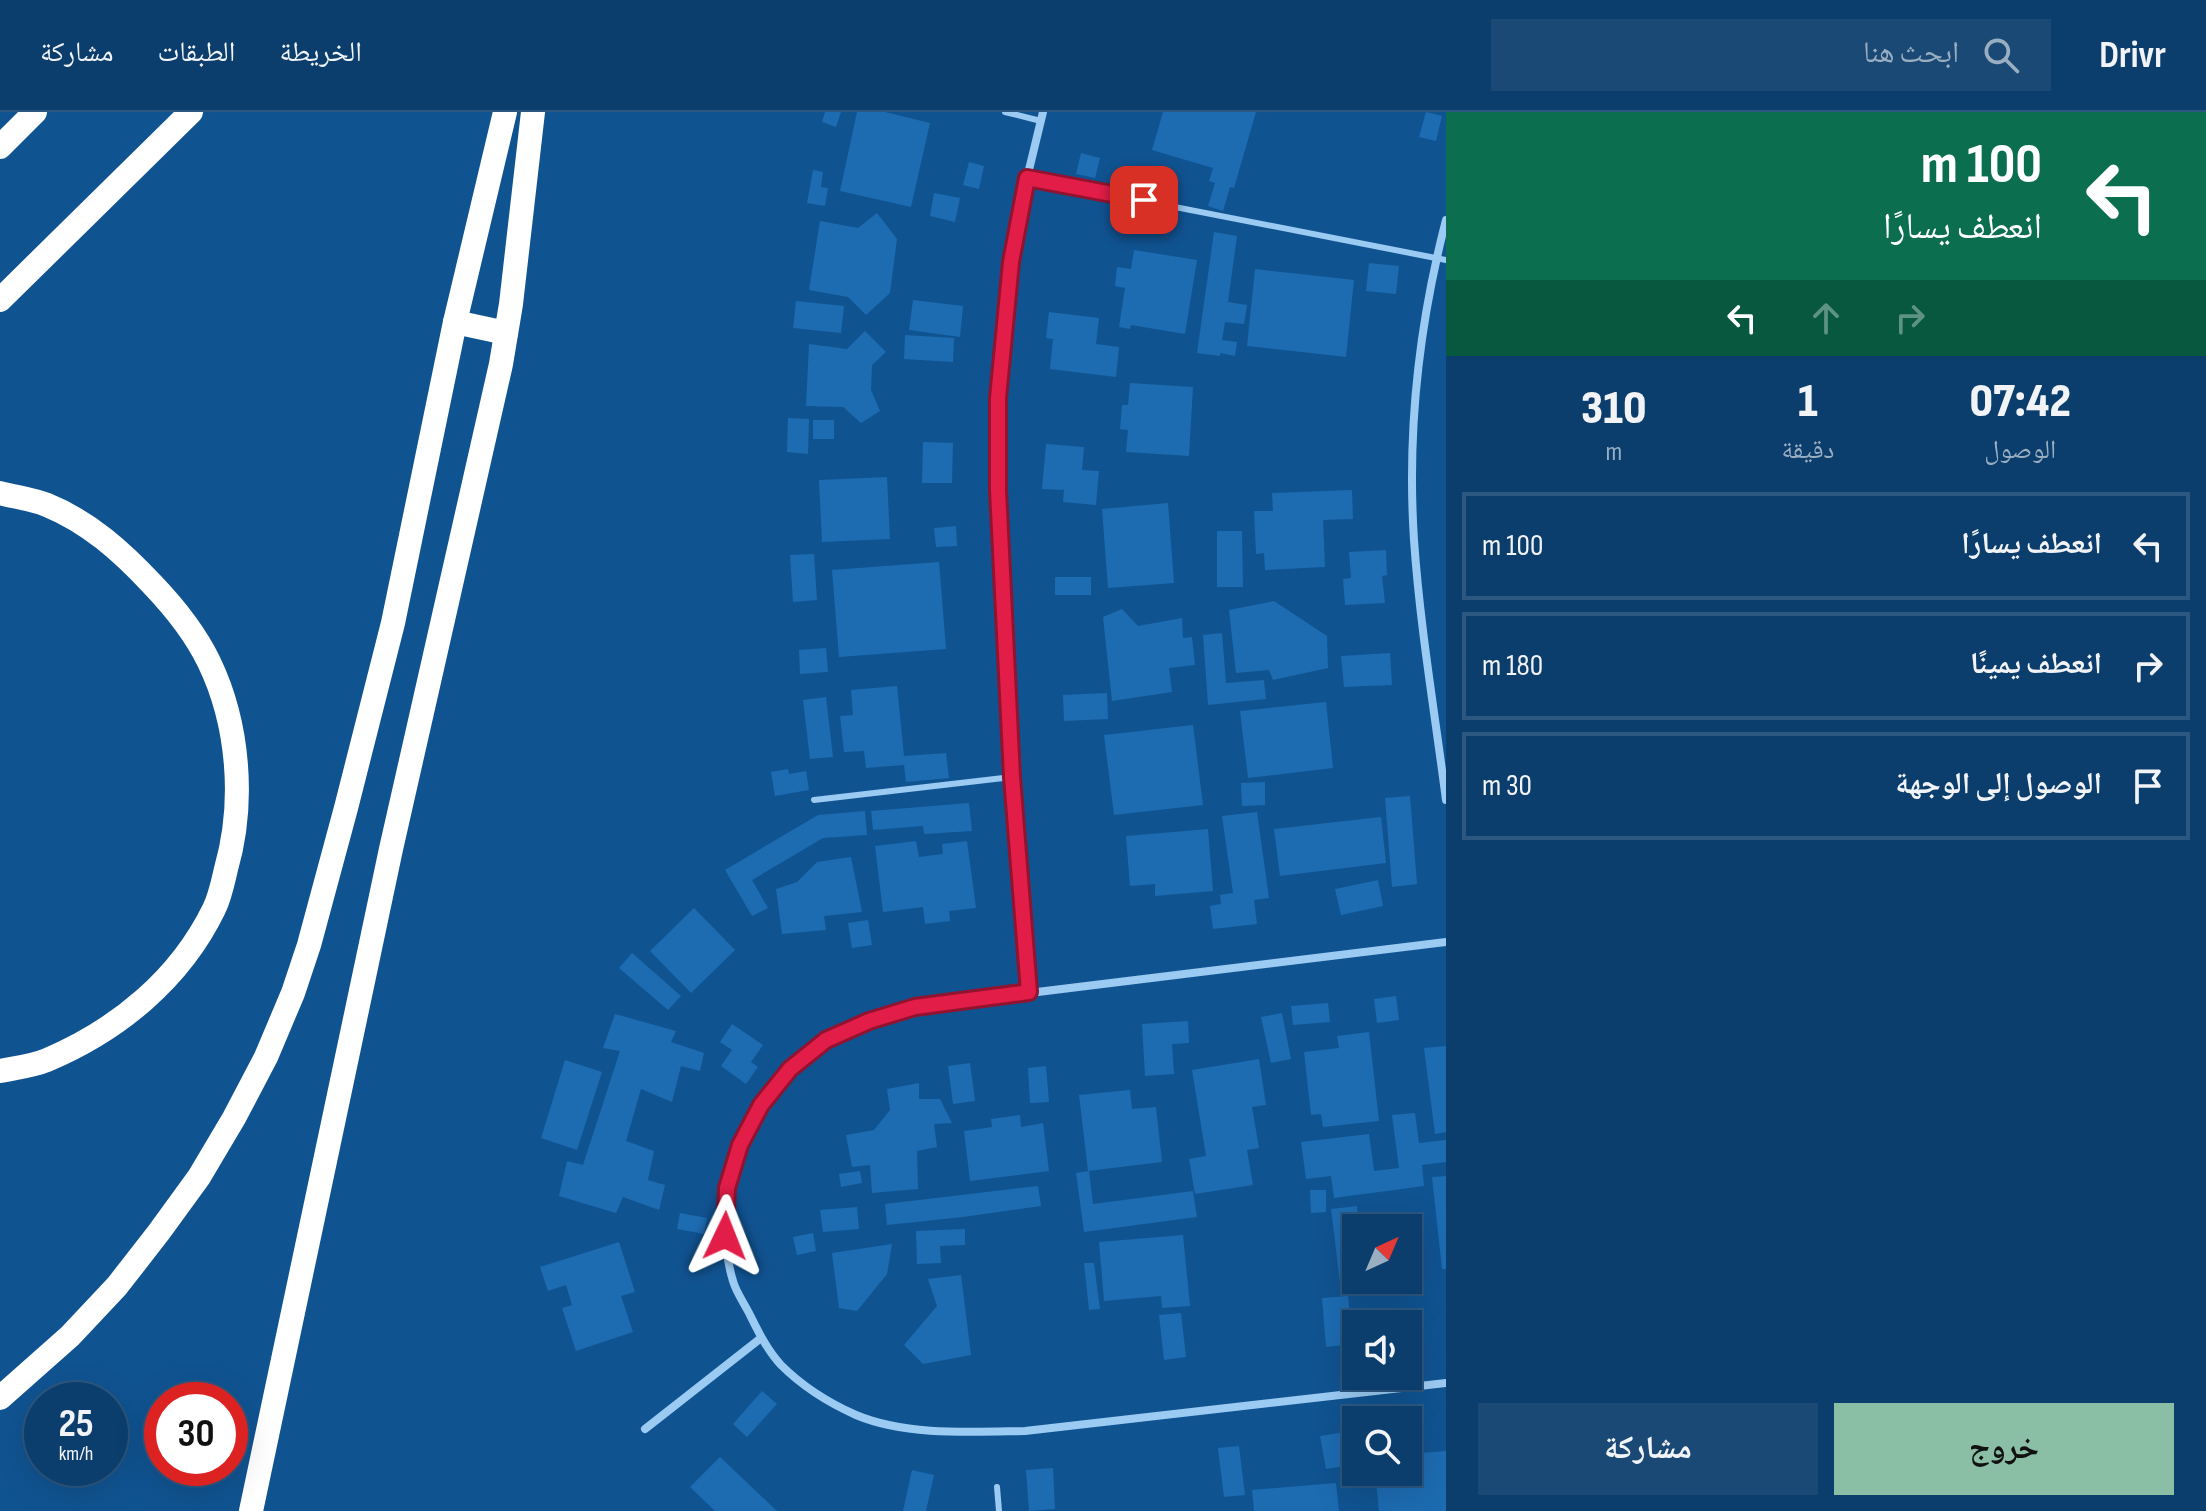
<!DOCTYPE html>
<html lang="ar">
<meta charset="utf-8">
<style>
:root{--surface:#0c3e6d;--page:#1a4975;--text:#f1f3f6;--muted:#9aaec2;--line:#2c5780;--accent:#8abfa5}
body{margin:0;font-family:"Sofia Sans Condensed","Noto Naskh Arabic",sans-serif;background:var(--page);color:var(--text);direction:rtl;height:100vh;display:flex;flex-direction:column;font-size:30px;white-space:nowrap}
*{box-sizing:border-box;margin:0}
p{font-size:26px;color:var(--muted)}
.icon{flex:none;width:44px;height:44px;fill:none;stroke:currentColor;stroke-width:2;stroke-linecap:round;stroke-linejoin:round}
.map{position:relative;flex:1;overflow:hidden;direction:ltr}
.drawer{display:flex;flex-direction:column;background:var(--surface);width:760px}
.drawer>*{flex:none}
.hud{background:#0b6e4f;color:#fff;overflow:hidden}
.needle{width:52px;rotate:44deg}
.fabs{position:absolute;left:1342px;top:1102px;display:grid;gap:16px}
.fabs a{display:grid;place-items:center;width:80px;height:80px;border-radius:0px;background:var(--surface);box-shadow:0 8px 32px #0002,0 0 0 2px var(--line);font-size:40px}
.speed{position:absolute;left:24px;top:1270px;display:flex;gap:16px;font-size:40px;font-weight:700;text-align:center}
.speed>*{display:grid;place-content:center;width:104px;height:104px;border-radius:50%;background:var(--surface);box-shadow:0 8px 32px #0002,0 0 0 2px var(--line);line-height:1}
.speed small{font-size:20px;font-weight:400}
.speed .limit{border:12px solid #d22;background:#fff;color:#111}
.pin{position:absolute;display:grid;place-items:center;width:68px;height:68px;color:#fff;margin:-34px;border-radius:16px;box-shadow:0 4px 12px #0006}
.me{position:absolute;width:88px;margin:-44px;rotate:2deg;stroke-linejoin:round;filter:drop-shadow(0 0 6px #0008)}
.turn{display:flex;align-items:center;gap:28px;height:168px;padding:0 32px;font-size:36px}
.turn .icon{width:104px;height:104px;stroke-width:2.5}
.turn b{display:block;font-size:56px;line-height:68px}
.lanes{display:flex;align-items:center;height:76px;padding:0 32px;background:#0003;justify-content:center;gap:40px;direction:ltr}
.lanes .off{opacity:.35}
.eta{display:flex;justify-content:space-evenly;align-items:center;height:136px;text-align:center}
.eta b{font-size:48px;font-weight:800;line-height:56px}
.primary-button{display:flex;gap:16px;margin-top:auto;padding:16px 32px}
.primary-button a{flex:1;height:92px;border-radius:0px;background:var(--accent);color:#111;font-size:32px;font-weight:800;line-height:92px;text-align:center}
.primary-button a+a{background:var(--page);color:var(--text)}
ul{padding:0;list-style:none}
li{display:flex;align-items:center;gap:24px;height:108px;margin:0 16px 12px;padding:0 16px;border:4px solid var(--line);border-radius:0px}
li div{flex:1}
li b{display:block;font-size:30px}
li em{font-style:normal}
header{display:flex;align-items:center;gap:48px;box-sizing:border-box;height:112px;padding:0 40px;background:var(--surface);border-bottom:2px solid var(--line)}
header strong{font-size:38px}
nav{display:flex;gap:44px;margin-inline-start:auto;font-size:28px}
.search{width:560px;height:72px;background:var(--page);display:flex;align-items:center;gap:20px;box-sizing:border-box;padding:0 28px;border-radius:0px;color:var(--muted);font-size:30px}
main{display:flex;flex:1;min-height:0}
.map>svg:first-child{display:block}
</style>
<header>
<strong>Drivr</strong>
<div class="search"><svg class="icon" aria-label="search" viewBox="0 0 24 24"><circle cx="10" cy="10" r="6"/><path d="M15 15l6 6"/></svg>ابحث هنا</div>
<nav><a>الخريطة</a><a>الطبقات</a><a>مشاركة</a></nav>
</header>
<main>
<section class="drawer">
<div class="hud">
<div class="turn"><svg class="icon" aria-label="left" viewBox="0 0 24 24"><path d="M17 20v-9H6M10 6l-5 5 5 5"/></svg><div><b>100 m</b>انعطف يسارًا</div></div>
<div class="lanes"><svg class="icon" aria-label="left" viewBox="0 0 24 24"><path d="M17 20v-9H6M10 6l-5 5 5 5"/></svg><svg class="icon off" aria-label="ahead" viewBox="0 0 24 24"><path d="M12 20V5M6 11l6-6 6 6"/></svg><svg class="icon off" aria-label="right" viewBox="0 0 24 24"><path d="M7 20v-9h11M14 6l5 5-5 5"/></svg></div>
</div>
<div class="eta">
<div><b>07:42</b><p>الوصول</p></div>
<div><b>1</b><p>دقيقة</p></div>
<div><b>310</b><p>m</p></div>
</div>
<ul>
<li><svg class="icon" aria-label="left" viewBox="0 0 24 24"><path d="M17 20v-9H6M10 6l-5 5 5 5"/></svg><div><b>انعطف يسارًا</b></div><em>100 m</em></li>
<li><svg class="icon" aria-label="right" viewBox="0 0 24 24"><path d="M7 20v-9h11M14 6l5 5-5 5"/></svg><div><b>انعطف يمينًا</b></div><em>180 m</em></li>
<li><svg class="icon" aria-label="arrive" viewBox="0 0 24 24"><path d="M6 21V4h12l-3 4 3 4H6"/></svg><div><b>الوصول إلى الوجهة</b></div><em>30 m</em></li>
</ul>
<div class="primary-button"><a>خروج</a><a>مشاركة</a></div>
</section>
<div class="map">
<svg width="1446" height="1399" viewBox="0 0 1446 1399">
<rect width="100%" height="100%" fill="#105391"/>
<g fill="#1d6bb1">
<polygon points="825,0 841,0 836,15 822,10"/>
<polygon points="857,0 885,0 930,11 911,95 840,79"/>
<polygon points="1163,0 1256,0 1234,76 1230,75 1223,99 1208,94 1215,71 1209,69 1213,56 1152,38"/>
<polygon points="1426,0 1442,4 1436,29 1419,25"/>
<polygon points="1081,41 1100,46 1095,66 1076,62"/>
<polygon points="969,50 984,54 979,77 963,73"/>
<polygon points="813,58 823,60 821,75 828,76 825,94 807,91"/>
<polygon points="934,81 960,86 955,110 930,104"/>
<polygon points="877,101 897,127 890,181 866,203 848,185 809,178 820,109 858,116"/>
<polygon points="1214,120 1237,124 1228,190 1247,193 1244,212 1225,210 1222,228 1237,230 1235,244 1220,241 1220,244 1197,241"/>
<polygon points="1134,138 1197,148 1185,222 1131,213 1130,217 1119,215 1125,176 1115,174 1117,155 1131,157"/>
<polygon points="1369,151 1399,154 1396,182 1366,179"/>
<polygon points="1255,157 1354,168 1346,245 1247,234"/>
<polygon points="913,188 963,194 960,225 909,218"/>
<polygon points="796,189 844,194 841,221 793,216"/>
<polygon points="1049,200 1099,206 1096,232 1119,235 1116,265 1050,257 1053,227 1046,226"/>
<polygon points="865,219 886,240 872,253 871,278 880,299 861,311 843,295 806,294 809,232 847,237"/>
<polygon points="905,223 954,226 953,250 904,247"/>
<polygon points="1130,271 1193,275 1189,344 1126,340 1128,318 1120,317 1122,293 1128,293"/>
<polygon points="788,306 809,307 808,342 787,340"/>
<rect x="813" y="308" width="21" height="19"/>
<polygon points="923,330 953,331 952,371 922,371"/>
<polygon points="1046,332 1084,335 1082,358 1099,359 1096,393 1063,390 1064,378 1042,377"/>
<polygon points="887,365 890,427 822,430 819,368"/>
<polygon points="1352,378 1353,407 1323,408 1325,455 1265,458 1264,441 1256,442 1254,399 1273,399 1272,381"/>
<polygon points="1168,391 1174,471 1108,476 1102,397"/>
<polygon points="956,414 957,434 936,435 934,416"/>
<polygon points="1217,419 1242,419 1243,475 1217,475"/>
<polygon points="1386,438 1387,463 1382,464 1385,491 1345,493 1343,467 1351,466 1349,440"/>
<polygon points="814,442 817,488 793,490 790,443"/>
<polygon points="939,450 946,537 839,545 832,458"/>
<rect x="1055" y="465" width="36" height="18"/>
<polygon points="1274,489 1327,524 1328,556 1273,568 1269,558 1236,561 1229,498"/>
<polygon points="1122,497 1138,514 1182,506 1183,526 1192,525 1195,553 1169,556 1172,580 1112,589 1103,505"/>
<polygon points="1222,521 1226,571 1264,568 1266,587 1208,593 1203,523"/>
<polygon points="826,536 828,560 800,562 799,538"/>
<polygon points="1390,541 1392,573 1344,575 1341,544"/>
<polygon points="897,574 904,644 946,641 949,666 906,670 904,653 866,656 864,639 844,640 840,604 853,603 851,578"/>
<polygon points="1107,581 1108,607 1064,609 1063,583"/>
<polygon points="826,585 833,645 810,647 803,588"/>
<polygon points="1326,590 1333,656 1248,666 1240,599"/>
<polygon points="1193,613 1203,693 1114,703 1104,623"/>
<polygon points="788,657 789,662 806,659 809,678 775,684 771,660"/>
<polygon points="1265,670 1265,693 1242,694 1241,671"/>
<polygon points="1410,684 1417,772 1392,775 1385,686"/>
<polygon points="969,691 972,719 924,722 923,714 873,718 871,699"/>
<polygon points="865,699 867,723 823,726 752,768 768,796 752,804 725,758 818,703"/>
<polygon points="1257,700 1269,786 1254,788 1257,812 1213,817 1210,794 1221,792 1220,783 1233,781 1222,704"/>
<polygon points="1381,705 1386,751 1280,764 1274,717"/>
<polygon points="1208,717 1213,779 1155,784 1155,772 1130,774 1126,724"/>
<polygon points="916,729 919,745 943,742 942,732 967,729 976,796 949,799 950,809 925,812 923,795 883,800 875,734"/>
<polygon points="851,745 862,800 824,804 826,818 782,822 776,777 797,770 817,750"/>
<polygon points="1378,768 1383,794 1341,803 1335,777"/>
<polygon points="694,796 735,838 691,881 650,839"/>
<polygon points="868,808 872,833 852,836 848,811"/>
<polygon points="632,841 681,884 668,898 619,856"/>
<polygon points="1396,884 1399,908 1377,911 1374,887"/>
<polygon points="1328,891 1330,910 1293,913 1291,894"/>
<polygon points="1282,901 1291,947 1271,951 1261,905"/>
<polygon points="615,902 676,919 671,930 704,941 700,959 681,954 672,990 641,977 626,1029 654,1039 648,1068 665,1073 659,1098 623,1085 616,1101 559,1084 567,1049 583,1053 620,939 603,936"/>
<polygon points="1188,909 1189,931 1172,932 1174,962 1145,964 1142,912"/>
<polygon points="732,912 763,933 751,950 758,955 746,972 721,954 732,938 720,930"/>
<polygon points="1369,920 1379,1009 1323,1015 1321,1002 1311,1003 1304,940 1339,936 1337,924"/>
<polygon points="1446,934 1446,1020 1435,1022 1424,936"/>
<polygon points="1259,947 1266,993 1252,995 1259,1036 1247,1038 1253,1073 1195,1082 1189,1047 1206,1044 1192,958"/>
<polygon points="565,948 602,960 577,1038 541,1026"/>
<polygon points="970,951 975,989 953,992 948,954"/>
<polygon points="1046,954 1049,990 1030,991 1028,956"/>
<polygon points="919,971 919,987 940,987 952,1011 934,1012 937,1035 917,1039 918,1077 872,1081 870,1053 852,1055 846,1023 874,1018 890,998 887,977"/>
<polygon points="1130,978 1132,997 1156,995 1162,1050 1088,1059 1079,983"/>
<polygon points="1415,1001 1419,1031 1446,1028 1446,1050 1422,1053 1424,1074 1334,1086 1331,1064 1306,1067 1301,1030 1369,1022 1374,1059 1399,1056 1392,1003"/>
<polygon points="1020,1003 1021,1015 1043,1011 1049,1059 970,1069 964,1019 992,1015 991,1007"/>
<polygon points="860,1059 862,1071 841,1075 839,1062"/>
<polygon points="1089,1059 1093,1092 1193,1079 1197,1105 1084,1120 1076,1061"/>
<polygon points="1446,1064 1446,1157 1442,1157 1432,1065"/>
<polygon points="1038,1074 1041,1094 963,1105 887,1113 885,1092"/>
<polygon points="1310,1078 1326,1078 1326,1100 1311,1101"/>
<polygon points="1357,1094 1358,1107 1398,1102 1399,1116 1356,1116 1356,1168 1380,1168 1381,1174 1341,1179 1331,1097"/>
<polygon points="857,1095 859,1117 823,1120 820,1098"/>
<polygon points="680,1101 707,1106 704,1122 677,1117"/>
<polygon points="965,1117 965,1133 940,1134 941,1151 917,1152 916,1119"/>
<polygon points="813,1121 816,1139 797,1143 793,1125"/>
<polygon points="1183,1123 1190,1194 1162,1196 1161,1184 1104,1189 1099,1130"/>
<polygon points="619,1130 635,1180 621,1184 633,1220 576,1239 562,1196 572,1193 566,1173 548,1179 540,1155"/>
<polygon points="892,1132 887,1162 857,1199 839,1196 832,1141"/>
<polygon points="1084,1151 1094,1151 1100,1197 1089,1198"/>
<polygon points="961,1163 971,1243 923,1252 904,1233 937,1194 928,1167"/>
<polygon points="1348,1184 1353,1232 1326,1235 1322,1186"/>
<polygon points="1181,1201 1186,1245 1164,1248 1159,1203"/>
<polygon points="762,1279 777,1292 747,1325 733,1312"/>
<polygon points="1352,1319 1356,1352 1326,1357 1320,1324"/>
<polygon points="1239,1334 1245,1383 1224,1385 1218,1336"/>
<polygon points="1446,1339 1446,1399 1379,1399 1375,1360 1408,1360 1408,1342"/>
<polygon points="720,1345 777,1399 715,1399 690,1375"/>
<polygon points="1053,1356 1055,1397 1029,1399 1026,1358"/>
<polygon points="912,1358 934,1363 926,1399 903,1399"/>
<polygon points="1336,1371 1339,1399 1254,1399 1252,1378"/>
</g>
<g fill="none" stroke-linecap="round" stroke-linejoin="round">
<g stroke="#9bcaf3" stroke-width="6">
<polyline points="1005,0 1041,9"/>
<polyline points="1027,66 1446,148"/>
<polyline points="814,688 1012,665"/>
<polyline points="997,1375 999,1399"/>
</g>
<g stroke="#9bcaf3" stroke-width="8">
<path d="M1446,108C1419,212 1407,321 1414,428C1420,515 1435,602 1446,688"/>
<path d="M1446,830L915,895C869,910 827,922 791,957C736,1010 711,1095 733,1169C736,1180 744,1191 749,1201C758,1219 767,1238 781,1253C802,1274 829,1291 856,1303C906,1324 971,1320 1025,1319L1446,1271"/>
<polyline points="1029,880 1012,665 998,378 998,286 1011,150 1027,66 1043,0"/>
<polyline points="645,1317 761,1226"/>
</g>
<g stroke="#fff" stroke-width="24">
<polyline points="0,35 35,0"/>
<polyline points="0,188 191,0"/>
<polyline points="455,210 506,221"/>
<path d="M0,381C15,385 32,387 47,393C89,410 122,440 152,472C174,495 195,521 209,550C239,612 245,691 226,757C223,770 220,785 214,797C180,867 118,918 47,948C33,954 15,956 0,959"/>
<polyline points="0,1286 70,1224 117,1174 159,1120 199,1065 234,1006 266,945 293,881 309,833 346,696 393,511 455,210 505,0"/>
<polyline points="251,1399 391,737 501,252 511,192 533,0"/>
</g>
</g>
<g fill="none" stroke-linecap="round" stroke-linejoin="round">
<g stroke="#92132f" stroke-width="20">
<polyline id="route" points="725,1124 727,1076 740,1033 761,993 790,957 826,928 869,909 915,895 1029,880 1012,665 998,378 998,286 1011,150 1027,66 1144,88"/>
</g>
<use href="#route" stroke="#e11d48" stroke-width="14"/>
</g>
</svg>
<div class="fabs">
<a><svg class="needle" viewBox="-14 -14 28 28"><path d="M0-13l5 13h-10z" fill="#e53935"/><path d="M0 13l5-13h-10z" fill="#9aaec2"/></svg></a>
<a><svg class="icon" aria-label="sound" viewBox="0 0 24 24"><path d="M4 9h4l5-4v14l-5-4H4zM17 9q2 3 0 6"/></svg></a>
<a><svg class="icon" aria-label="search" viewBox="0 0 24 24"><circle cx="10" cy="10" r="6"/><path d="M15 15l6 6"/></svg></a>
</div>
<div class="speed"><div>25<small>km/h</small></div><div class="limit">30</div></div>
<div class="pin" style="left:1144px;top:88px;background:#d93025"><svg class="icon" aria-label="arrive" viewBox="0 0 24 24"><path d="M6 21V4h12l-3 4 3 4H6"/></svg></div>
<svg class="me" style="left:725px;top:1124px" viewBox="-20 -20 40 40"><path d="M0-17L14 15 0 8-14 15z" fill="#e11d48" stroke="#fff" stroke-width="4"/></svg>
</div>
</main>
